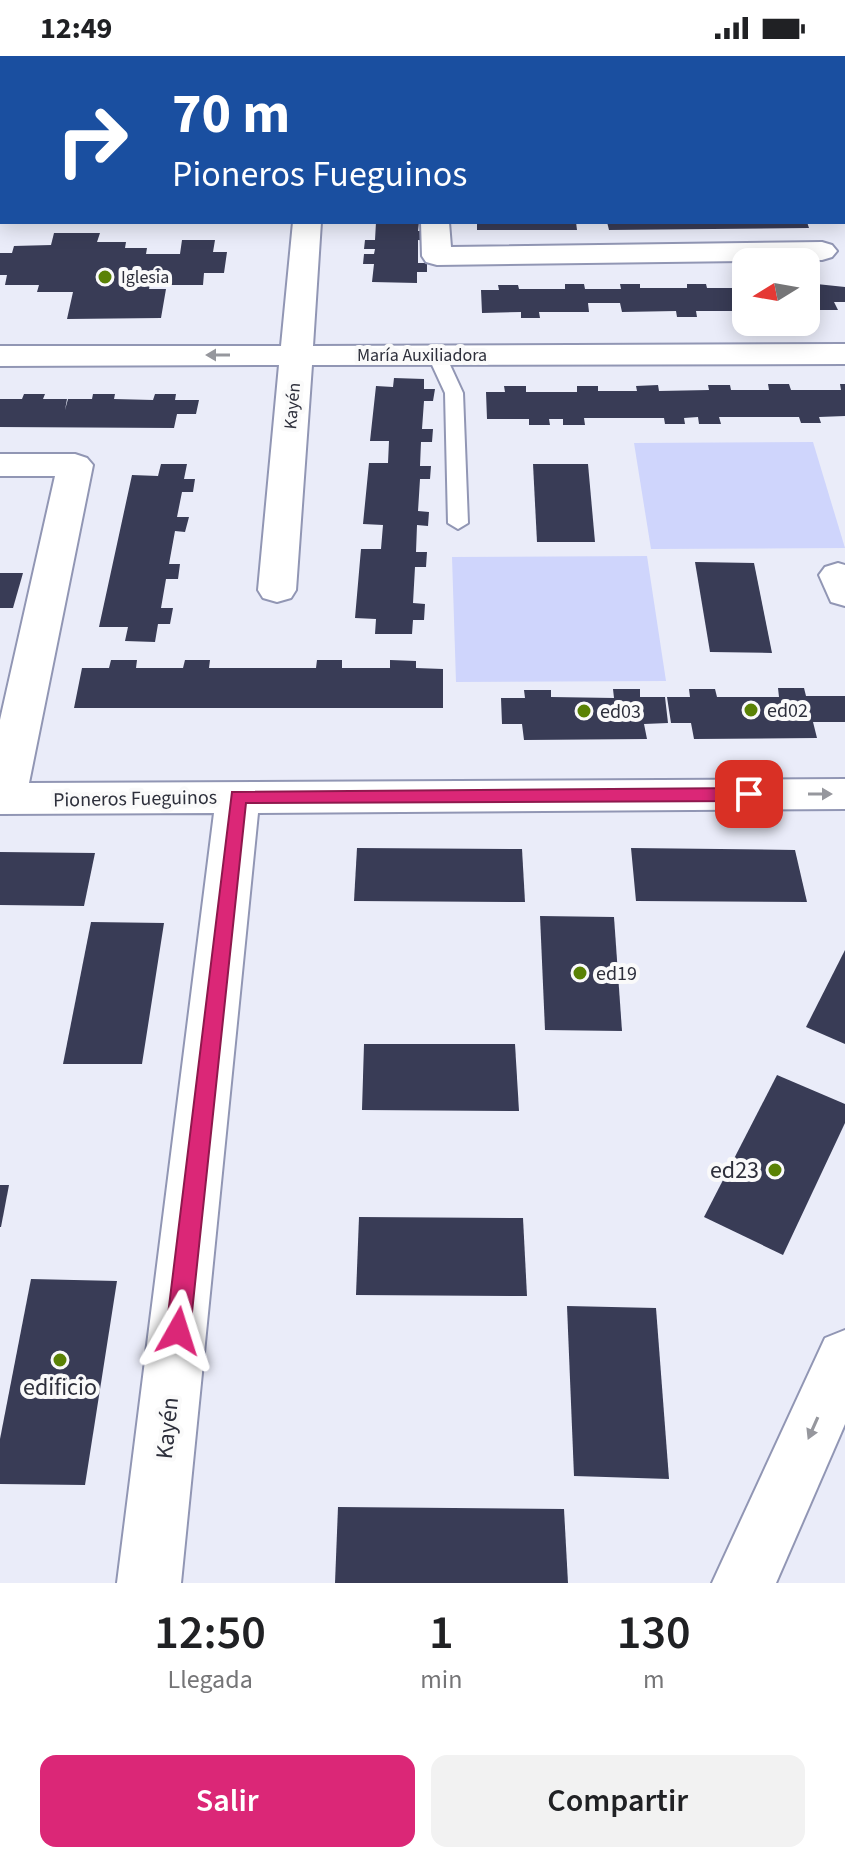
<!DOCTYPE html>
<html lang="es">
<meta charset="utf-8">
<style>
:root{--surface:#fff;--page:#f2f2f2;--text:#202124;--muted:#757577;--accent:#db2777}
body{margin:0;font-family:"Source Sans 3",sans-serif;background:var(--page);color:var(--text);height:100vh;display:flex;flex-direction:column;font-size:30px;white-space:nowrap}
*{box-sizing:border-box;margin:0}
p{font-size:26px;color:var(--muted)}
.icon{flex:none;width:44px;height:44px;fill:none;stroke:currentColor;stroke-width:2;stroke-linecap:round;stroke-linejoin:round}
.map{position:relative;height:1527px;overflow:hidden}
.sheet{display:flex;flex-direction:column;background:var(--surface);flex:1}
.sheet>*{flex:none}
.guide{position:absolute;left:0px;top:0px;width:846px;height:168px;box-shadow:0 4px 20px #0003;background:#1a4fa0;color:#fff;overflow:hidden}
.needle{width:52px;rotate:259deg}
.controls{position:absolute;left:732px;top:192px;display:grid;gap:16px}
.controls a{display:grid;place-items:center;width:88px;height:88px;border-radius:16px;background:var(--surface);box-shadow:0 4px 20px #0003;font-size:40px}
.pin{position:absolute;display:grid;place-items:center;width:68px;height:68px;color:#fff;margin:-34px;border-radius:16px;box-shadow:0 4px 12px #0006}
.me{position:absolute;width:88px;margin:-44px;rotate:6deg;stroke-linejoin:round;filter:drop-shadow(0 0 6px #0008)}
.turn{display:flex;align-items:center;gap:28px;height:168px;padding:0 40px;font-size:36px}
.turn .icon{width:104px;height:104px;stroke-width:2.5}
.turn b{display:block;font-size:56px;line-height:68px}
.eta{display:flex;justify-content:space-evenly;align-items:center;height:136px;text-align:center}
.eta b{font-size:48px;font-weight:600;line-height:56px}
.primary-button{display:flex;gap:16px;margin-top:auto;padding:16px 40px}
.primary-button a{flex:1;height:92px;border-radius:16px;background:var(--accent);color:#fff;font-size:32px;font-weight:600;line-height:92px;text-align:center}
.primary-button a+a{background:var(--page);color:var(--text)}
.status{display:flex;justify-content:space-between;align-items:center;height:56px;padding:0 40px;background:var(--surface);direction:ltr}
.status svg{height:22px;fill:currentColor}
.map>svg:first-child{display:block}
</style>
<div class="status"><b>12:49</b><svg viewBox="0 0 49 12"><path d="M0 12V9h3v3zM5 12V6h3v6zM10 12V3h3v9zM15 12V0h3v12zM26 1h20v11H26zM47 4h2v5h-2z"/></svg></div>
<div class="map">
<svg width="845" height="1527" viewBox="0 0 845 1527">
<rect width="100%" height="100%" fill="#eaecf9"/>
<g fill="#cfd5fc">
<polygon points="813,386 845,492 651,493 634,387"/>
<polygon points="647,500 666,625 456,626 452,501"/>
</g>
<g fill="#393c56">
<polygon points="376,166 419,166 418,175 427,175 427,185 418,184 418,207 427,207 427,216 417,216 417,227 372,226 374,208 363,208 364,198 374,198 375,193 364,193 365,184 375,184"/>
<polygon points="477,166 576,166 577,174 477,174"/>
<polygon points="607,166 807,166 809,172 609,174"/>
<polygon points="54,177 100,177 97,186 126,186 125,192 147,192 146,198 180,198 182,184 215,184 213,196 227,196 224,217 204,217 203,229 171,229 172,223 151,223 149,233 166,233 161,262 67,263 73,236 37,236 39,229 5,229 7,219 0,219 0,197 12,197 14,190 51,189"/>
<polygon points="741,227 746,227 746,255 696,255 697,261 677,261 676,255 622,256 620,247 588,247 589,256 539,256 540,262 521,262 521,256 482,257 481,234 499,234 498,229 518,229 519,233 565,233 565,228 584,228 585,233 621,233 620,228 640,228 640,232 687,232 687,228 706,228 707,232 742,232"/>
<polygon points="807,227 845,231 845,246 834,246 838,254 806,254"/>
<polygon points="394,322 424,323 424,333 435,333 433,345 424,345 422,373 433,373 432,386 421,386 420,410 431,410 430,423 420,423 418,455 429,456 428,470 417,469 416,496 427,496 426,511 415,511 413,547 425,548 424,564 413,564 412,578 375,578 376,563 355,562 361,493 381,493 383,469 363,468 369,407 388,407 389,385 370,385 376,330 393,331"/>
<polygon points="768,328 789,328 791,334 841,334 840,328 845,328 845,360 819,361 821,367 801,367 799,361 719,361 721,368 699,368 698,361 684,362 685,368 665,368 664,362 584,362 585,369 563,369 563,363 549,363 550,369 529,369 529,363 487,363 486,336 505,336 504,330 526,330 526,336 577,336 577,330 598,330 598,335 637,335 636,330 658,329 659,335 709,334 708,329 730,329 731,334 769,334"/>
<polygon points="24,338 45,338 43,343 67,343 65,354 68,343 92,343 93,338 115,338 114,343 153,344 155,338 176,338 175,344 199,344 196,358 177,358 174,372 0,371 0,343 22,343"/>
<polygon points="161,408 187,408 184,423 195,423 193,436 182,436 177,461 189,461 185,476 175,475 169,508 180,508 178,523 166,523 161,552 173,552 170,568 158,568 155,586 125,585 128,571 99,571 132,419 158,420"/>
<polygon points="533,408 588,408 595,486 537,486"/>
<polygon points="695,506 754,507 772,597 710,596"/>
<polygon points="0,517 23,517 13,552 0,552"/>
<polygon points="111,604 137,604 136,612 183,612 185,604 210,604 209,612 316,612 317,604 342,604 342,612 390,612 390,604 416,605 416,612 443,613 443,652 74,652 82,612 109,612"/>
<polygon points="778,632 804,632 806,640 845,640 845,666 813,666 817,682 694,683 691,667 671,667 667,641 690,641 689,633 715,633 717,641 779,641"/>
<polygon points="613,633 640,633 640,641 665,641 668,667 644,668 647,683 524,684 522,668 502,668 501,642 525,642 524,634 551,634 551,641 614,642"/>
<polygon points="357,792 522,793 525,846 354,845"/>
<polygon points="631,792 795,794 807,846 636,845"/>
<polygon points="0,796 95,797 84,850 0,849"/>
<polygon points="540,860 614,861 622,975 545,974"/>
<polygon points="91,866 164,867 142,1008 63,1008"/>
<polygon points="845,894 845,988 806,971"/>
<polygon points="364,988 515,988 519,1055 362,1054"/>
<polygon points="777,1019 845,1048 845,1067 783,1199 704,1161"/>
<polygon points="0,1129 9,1129 1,1171 0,1171"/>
<polygon points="359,1161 523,1162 527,1240 356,1239"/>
<polygon points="31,1223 117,1225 85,1429 0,1428 0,1383"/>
<polygon points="567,1250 656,1252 669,1423 574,1420"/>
<polygon points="338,1451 564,1453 568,1527 335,1527"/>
</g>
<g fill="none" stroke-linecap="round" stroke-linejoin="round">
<g stroke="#9196b4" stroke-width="4">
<polygon id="lane" points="436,293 445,298 463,337 468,467 458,473 448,467 445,337 427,298"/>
</g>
<g stroke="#9196b4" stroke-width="4">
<g id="street">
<rect x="311" y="0" width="24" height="2"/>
<polygon points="293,166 321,166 313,290 845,288 845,308 312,309 296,534 291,542 277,546 263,542 258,534 279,309 0,310 0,290 281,290"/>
<polygon points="421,166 449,166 451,191 822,186 832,189 837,195 832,201 822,204 437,209 426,206 422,200"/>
<polygon points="0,398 75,398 87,402 93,409 29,727 845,723 845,753 258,757 181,1527 117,1527 214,757 0,758 0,664 55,420 0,420"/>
<polygon points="838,507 845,509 845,550 831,546 819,519 825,511"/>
<polygon points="845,1274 845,1368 776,1527 712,1527 825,1282"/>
</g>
</g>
<g stroke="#9196b4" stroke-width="4">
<g id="secondary">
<rect x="0" y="96" width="2" height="16"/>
<rect x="844" y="116" width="1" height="16"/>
</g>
</g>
<use href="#lane" fill="#fff" fill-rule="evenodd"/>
<use href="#street" fill="#fff" fill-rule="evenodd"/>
<use href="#secondary" fill="#fff" fill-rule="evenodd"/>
</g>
<defs><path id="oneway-solid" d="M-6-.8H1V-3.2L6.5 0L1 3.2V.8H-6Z" transform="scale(2)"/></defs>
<g fill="#96979d">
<use href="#oneway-solid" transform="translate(218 299) rotate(180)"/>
<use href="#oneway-solid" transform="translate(820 738)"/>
<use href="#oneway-solid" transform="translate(813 1372) rotate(114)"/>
</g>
<polygon fill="#db2777" stroke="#8e194d" stroke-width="2" points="749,732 758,738 749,745 246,747 190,1275 186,1283 178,1286 169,1283 166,1275 232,736"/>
<g fill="#5a8205" stroke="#fafafa" stroke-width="3">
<circle cx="105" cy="221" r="8"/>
<circle cx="751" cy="654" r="8"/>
<circle cx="584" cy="655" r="8"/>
<circle cx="580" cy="917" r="8"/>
<circle cx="775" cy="1114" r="8"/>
<circle cx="60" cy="1304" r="8"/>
</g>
<g text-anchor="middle" stroke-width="8" stroke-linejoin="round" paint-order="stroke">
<g font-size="18" fill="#2d2f3b" stroke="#fafafa" text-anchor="start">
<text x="121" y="227">Iglesia</text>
</g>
<g font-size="18" fill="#2d2f3b" stroke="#fafafa">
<text x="422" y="305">María Auxiliadora</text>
<text transform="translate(292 350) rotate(-85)" y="6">Kayén</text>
</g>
<g font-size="20" fill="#2d2f3b" stroke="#fafafa" text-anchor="start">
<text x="767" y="661">ed02</text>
<text x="600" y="662">ed03</text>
<text x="596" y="924">ed19</text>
</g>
<g font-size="20" fill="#2d2f3b" stroke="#fafafa">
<text transform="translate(135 742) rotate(-1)" y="7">Pioneros Fueguinos</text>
</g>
<g font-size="24" fill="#2d2f3b" stroke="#fafafa" text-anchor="end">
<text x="759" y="1122">ed23</text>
<text x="60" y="1339" text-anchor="middle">edificio</text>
</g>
<g font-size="24" fill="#2d2f3b" stroke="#fafafa">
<text transform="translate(167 1372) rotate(-84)" y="8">Kayén</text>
</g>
</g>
</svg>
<div class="controls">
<a><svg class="needle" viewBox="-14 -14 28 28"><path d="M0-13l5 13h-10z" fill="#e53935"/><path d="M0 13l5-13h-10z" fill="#757577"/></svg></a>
</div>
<div class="pin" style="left:749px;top:738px;background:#d93025"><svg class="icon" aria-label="arrive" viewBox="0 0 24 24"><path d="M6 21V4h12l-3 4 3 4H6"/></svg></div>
<svg class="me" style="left:178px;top:1275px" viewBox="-20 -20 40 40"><path d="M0-17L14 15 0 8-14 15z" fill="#db2777" stroke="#fff" stroke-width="4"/></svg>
<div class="guide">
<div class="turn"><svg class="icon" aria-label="right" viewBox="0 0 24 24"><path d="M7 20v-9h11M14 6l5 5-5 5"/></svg><div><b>70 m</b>Pioneros Fueguinos</div></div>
</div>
</div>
<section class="sheet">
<div class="eta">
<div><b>12:50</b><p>Llegada</p></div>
<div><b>1</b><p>min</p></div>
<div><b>130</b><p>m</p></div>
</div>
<div class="primary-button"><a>Salir</a><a>Compartir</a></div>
</section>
